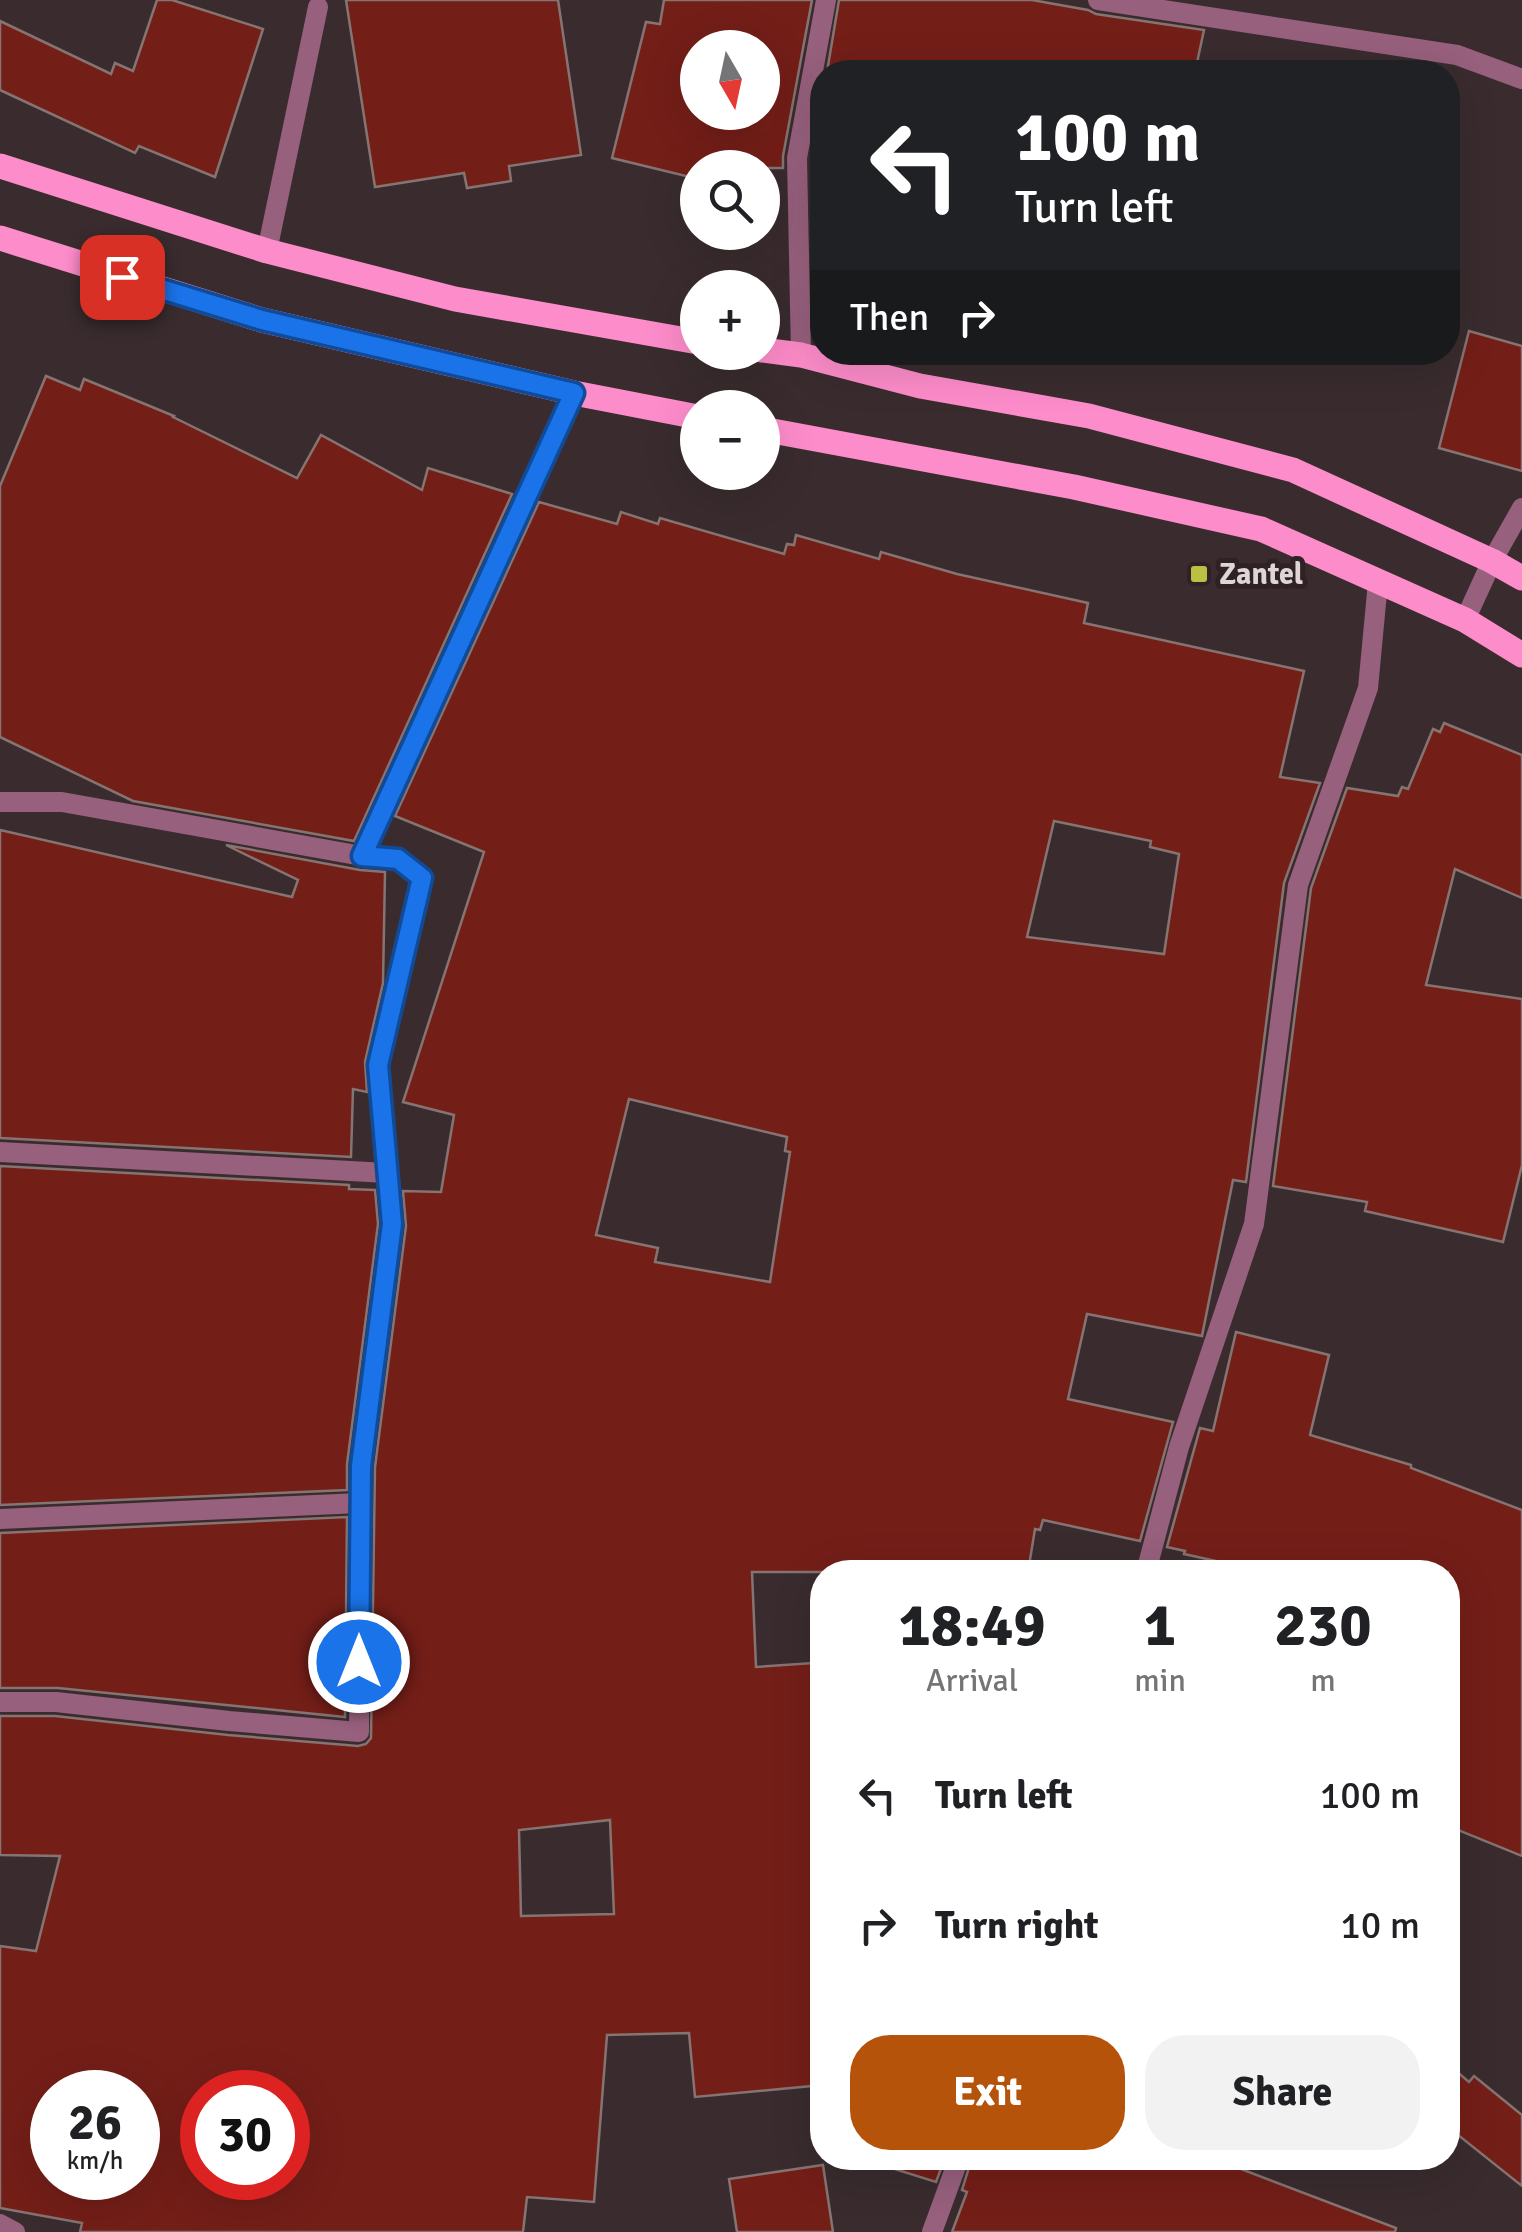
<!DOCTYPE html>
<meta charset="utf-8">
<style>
:root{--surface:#fff;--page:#f2f2f2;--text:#202124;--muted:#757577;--accent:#b45309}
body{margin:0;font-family:Signika,sans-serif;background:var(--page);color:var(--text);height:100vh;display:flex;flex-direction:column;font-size:38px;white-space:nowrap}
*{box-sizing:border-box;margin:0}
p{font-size:32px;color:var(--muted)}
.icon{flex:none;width:55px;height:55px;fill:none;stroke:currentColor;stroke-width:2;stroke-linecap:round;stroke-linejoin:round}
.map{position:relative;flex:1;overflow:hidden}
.panel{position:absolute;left:810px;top:1560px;width:650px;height:610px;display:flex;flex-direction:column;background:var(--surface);border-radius:40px;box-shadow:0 10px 40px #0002}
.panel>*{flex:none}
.top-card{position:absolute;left:810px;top:60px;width:650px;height:305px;border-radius:40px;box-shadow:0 10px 40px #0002;background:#202124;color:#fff;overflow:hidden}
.needle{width:65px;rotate:171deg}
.controls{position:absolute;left:680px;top:30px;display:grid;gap:20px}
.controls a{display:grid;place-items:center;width:100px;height:100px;border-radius:50%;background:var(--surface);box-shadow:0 10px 40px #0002;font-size:50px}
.speed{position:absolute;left:30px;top:2070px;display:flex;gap:20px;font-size:50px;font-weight:700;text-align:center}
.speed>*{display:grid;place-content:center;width:130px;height:130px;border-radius:50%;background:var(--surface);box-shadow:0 10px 40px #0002;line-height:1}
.speed small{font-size:25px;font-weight:400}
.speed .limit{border:15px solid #d22;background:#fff;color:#111}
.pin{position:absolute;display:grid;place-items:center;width:85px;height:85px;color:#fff;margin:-42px;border-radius:20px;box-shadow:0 5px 15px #0006}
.me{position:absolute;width:110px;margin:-55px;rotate:0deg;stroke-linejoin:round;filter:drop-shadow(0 0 8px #0008)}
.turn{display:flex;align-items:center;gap:35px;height:210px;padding:0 40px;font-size:45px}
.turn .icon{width:130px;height:130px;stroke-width:2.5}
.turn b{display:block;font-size:70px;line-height:85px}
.then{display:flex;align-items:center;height:95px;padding:0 40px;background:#0003;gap:20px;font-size:38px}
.eta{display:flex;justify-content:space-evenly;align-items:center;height:170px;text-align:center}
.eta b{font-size:60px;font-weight:700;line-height:70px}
.cta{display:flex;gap:20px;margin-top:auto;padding:20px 40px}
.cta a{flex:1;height:115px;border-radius:40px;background:var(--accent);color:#fff;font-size:40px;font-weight:700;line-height:115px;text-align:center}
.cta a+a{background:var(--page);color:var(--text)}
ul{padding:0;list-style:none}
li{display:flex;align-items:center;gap:30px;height:130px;padding:0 40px}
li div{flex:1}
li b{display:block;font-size:38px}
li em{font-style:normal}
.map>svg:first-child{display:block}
</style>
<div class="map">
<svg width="1522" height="2232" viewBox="0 0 1522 2232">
<rect width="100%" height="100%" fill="#3a2c2e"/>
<g fill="#741e18" stroke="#857471" stroke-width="2.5" fill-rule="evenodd">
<polygon points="157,0 172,0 263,29 215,177 139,146 135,153 0,90 0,21 111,74 115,63 133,71"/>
<polygon points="346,0 558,0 581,155 509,166 511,181 467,188 464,173 375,187"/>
<path d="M664,0H812L783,156V168H698V179L612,158L646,22L660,24ZM698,48H762V112H698Z"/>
<polygon points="839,0 1032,0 1088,10 1096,14 1204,30 1195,72 827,72"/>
<polygon points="1469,331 1522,346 1522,471 1439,448"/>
<polygon points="46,376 80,390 84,379 174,416 173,417 297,478 321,435 422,490 428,468 512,494 354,841 133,801 0,737 0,486"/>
<path d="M539,502L617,524L621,512L658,524L660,518L784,554L787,544L794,545L796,535L879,559L881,552L957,574L1088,603L1084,623L1304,671L1280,777L1320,783L1284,883L1246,1182L1233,1180L1202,1336L1087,1314L1068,1399L1173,1422L1140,1541L1043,1520L1040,1530L1035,1529L1028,1572H752L756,1667L813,1663L822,1834V2085L695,2097L689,2033L607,2035L594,2202L527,2197L523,2232H80L82,2223L0,2208V1946L36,1951L60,1856L0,1855V1716H55L228,1735L358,1746L366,1744L371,1738L375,1467L406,1226L403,1191L441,1192L454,1115L403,1102L484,852L395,816ZM1054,821L1151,841L1150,847L1179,854L1164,954L1027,937ZM629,1099L787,1137L785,1151L790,1152L770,1282L655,1262L658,1248L596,1235ZM610,1820L614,1914L521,1916L519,1830ZM52,2092H138V2178H52ZM202,2092H288V2178H202Z"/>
<polygon points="1444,723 1522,755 1522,898 1455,869 1426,985 1522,999 1522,1165 1503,1242 1365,1211 1367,1202 1273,1186 1311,888 1347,788 1398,796 1402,787 1408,789 1433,729 1440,732"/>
<polygon points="0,830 292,897 298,880 226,845 360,870 385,872 383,983 365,1062 367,1092 353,1089 351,1157 0,1138"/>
<polygon points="0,1166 349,1185 349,1189 375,1190 378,1224 347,1464 347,1490 0,1505"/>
<polygon points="1236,1332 1329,1355 1310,1435 1411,1465 1411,1468 1522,1510 1522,1856 1448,1826 1448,1572 1266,1572 1184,1554 1185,1551 1167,1547 1200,1428 1213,1431"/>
<polygon points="347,1517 345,1717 58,1688 0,1688 0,1533"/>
<polygon points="1448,2064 1469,2082 1474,2076 1522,2115 1522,2186 1448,2127"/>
<polygon points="890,2158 945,2158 936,2182 888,2167"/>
<polygon points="972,2158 1246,2158 1241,2169 1396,2228 1395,2232 952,2232 967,2192 962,2190"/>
<polygon points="823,2165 833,2232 737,2232 729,2179"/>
</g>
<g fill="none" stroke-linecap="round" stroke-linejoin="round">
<polyline stroke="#97607d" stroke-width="20" points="267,251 318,7"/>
<g stroke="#97607d" stroke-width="20">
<polyline points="1098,0 1457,55 1522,79"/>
<polyline points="801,355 797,158 826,0"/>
<polyline points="1465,620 1492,561 1522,508"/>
<polyline points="0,802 62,802 362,856 398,859 422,878 378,1065 392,1224 361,1466 359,1732 229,1721 56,1702 0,1702"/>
<polyline points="362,856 574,393"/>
<polyline points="0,1152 387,1173"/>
<polyline points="0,1519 360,1503"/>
<polyline points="1146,1572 1179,1447 1254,1224 1298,885 1368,688 1378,582"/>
<polyline points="0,2224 15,2232"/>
<polyline points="932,2232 959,2158"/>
</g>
<g stroke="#fd8cca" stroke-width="25">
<polyline points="0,166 267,251 455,299 698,342"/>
<polyline points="0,238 262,320 574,393 698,417"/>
<polyline points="762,350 801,355 920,386 1089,416 1293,470 1492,561 1522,578"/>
<polyline points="762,429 1074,487 1261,529 1465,620 1522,655"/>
</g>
</g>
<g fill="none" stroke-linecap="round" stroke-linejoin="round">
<g stroke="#114b97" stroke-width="25">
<polyline id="route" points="122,277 262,320 574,393 362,856 398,859 422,878 378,1065 392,1224 361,1466 359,1662"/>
</g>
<use href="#route" stroke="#1a73e8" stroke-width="18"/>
</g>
<rect fill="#bcbf43" stroke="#302224" stroke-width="4" x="1189" y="564" width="20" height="20" rx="5"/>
<g text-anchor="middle" stroke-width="10" stroke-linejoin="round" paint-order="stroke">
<g font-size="30" font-weight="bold" fill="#ded5d6" stroke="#302224" text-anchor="start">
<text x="1219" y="584">Zantel</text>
</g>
</g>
</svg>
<div class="controls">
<a><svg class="needle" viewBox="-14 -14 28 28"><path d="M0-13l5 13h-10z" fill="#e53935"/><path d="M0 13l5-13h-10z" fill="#757577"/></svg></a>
<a><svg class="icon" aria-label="search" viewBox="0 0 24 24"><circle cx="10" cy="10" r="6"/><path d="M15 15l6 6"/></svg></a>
<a>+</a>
<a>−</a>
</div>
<div class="speed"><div>26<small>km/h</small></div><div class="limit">30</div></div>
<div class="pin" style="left:122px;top:277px;background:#d93025"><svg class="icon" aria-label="arrive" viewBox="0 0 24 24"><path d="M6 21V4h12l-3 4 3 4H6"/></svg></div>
<svg class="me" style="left:359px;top:1662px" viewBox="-20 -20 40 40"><circle r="17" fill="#1a73e8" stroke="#fff" stroke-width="3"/><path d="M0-11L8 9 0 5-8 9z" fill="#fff"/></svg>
<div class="top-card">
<div class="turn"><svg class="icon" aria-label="left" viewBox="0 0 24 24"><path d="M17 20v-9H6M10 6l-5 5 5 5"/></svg><div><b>100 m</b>Turn left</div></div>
<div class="then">Then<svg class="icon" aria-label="right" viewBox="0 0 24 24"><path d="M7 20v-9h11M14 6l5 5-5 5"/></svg></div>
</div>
<section class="panel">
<div class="eta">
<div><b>18:49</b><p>Arrival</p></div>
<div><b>1</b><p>min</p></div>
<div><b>230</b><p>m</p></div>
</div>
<ul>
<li><svg class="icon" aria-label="left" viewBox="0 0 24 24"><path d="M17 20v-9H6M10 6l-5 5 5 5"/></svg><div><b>Turn left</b></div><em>100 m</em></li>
<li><svg class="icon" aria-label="right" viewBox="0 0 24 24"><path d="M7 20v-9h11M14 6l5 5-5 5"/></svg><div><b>Turn right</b></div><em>10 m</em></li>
</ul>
<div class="cta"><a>Exit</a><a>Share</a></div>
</section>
</div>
